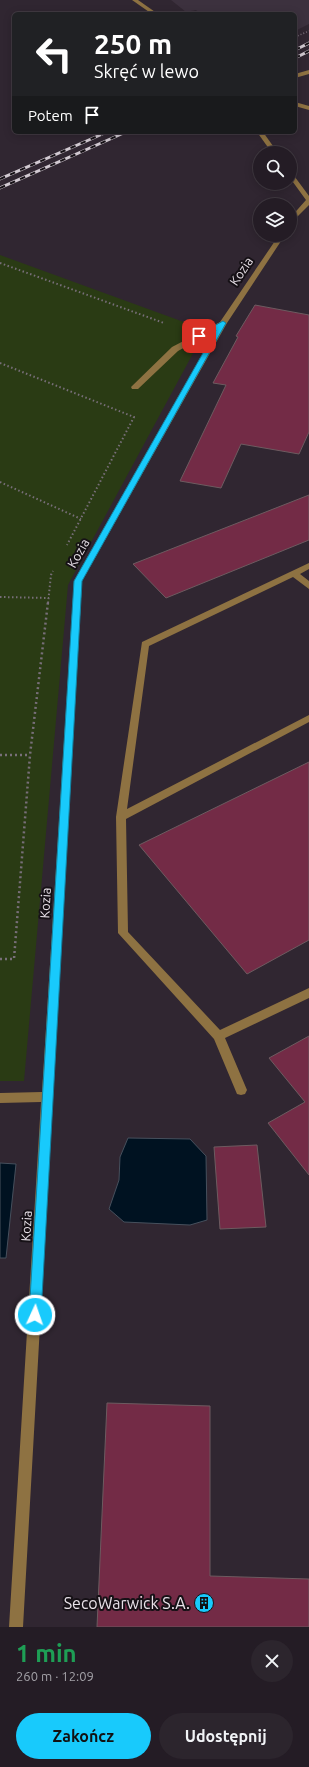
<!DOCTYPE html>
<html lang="pl">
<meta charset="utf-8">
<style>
:root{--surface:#241c25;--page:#2c252d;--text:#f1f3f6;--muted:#a3a1a7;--line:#413a42;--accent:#18cafc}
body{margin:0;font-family:Ubuntu,sans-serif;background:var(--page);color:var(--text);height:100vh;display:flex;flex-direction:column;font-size:15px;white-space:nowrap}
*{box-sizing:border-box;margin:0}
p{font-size:13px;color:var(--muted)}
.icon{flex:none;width:22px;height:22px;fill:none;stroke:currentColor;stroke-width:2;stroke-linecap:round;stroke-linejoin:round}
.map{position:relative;height:1627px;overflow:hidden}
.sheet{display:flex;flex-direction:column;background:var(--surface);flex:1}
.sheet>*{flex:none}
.banner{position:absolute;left:12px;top:12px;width:285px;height:122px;border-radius:6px;box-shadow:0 2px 10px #0003,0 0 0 1px var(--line);background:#202124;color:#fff;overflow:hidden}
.tools{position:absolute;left:253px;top:146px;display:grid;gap:8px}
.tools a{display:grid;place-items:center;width:44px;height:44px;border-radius:50%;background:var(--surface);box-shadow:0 2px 10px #0003,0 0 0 1px var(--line);font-size:20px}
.pin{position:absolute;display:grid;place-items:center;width:34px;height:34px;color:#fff;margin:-17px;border-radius:8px;box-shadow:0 2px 6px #0006}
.me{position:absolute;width:44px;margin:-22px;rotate:3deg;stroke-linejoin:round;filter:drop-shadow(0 0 3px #0008)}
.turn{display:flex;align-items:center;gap:14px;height:84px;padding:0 16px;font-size:18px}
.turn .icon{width:52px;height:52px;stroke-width:2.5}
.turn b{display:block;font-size:28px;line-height:34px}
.then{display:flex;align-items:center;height:38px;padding:0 16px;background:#0003;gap:8px;font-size:15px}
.round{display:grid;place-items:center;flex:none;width:42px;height:42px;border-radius:21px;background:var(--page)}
.head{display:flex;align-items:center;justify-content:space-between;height:68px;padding:0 16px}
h1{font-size:24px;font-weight:700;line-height:30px;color:#1e9e55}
.button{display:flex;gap:8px;margin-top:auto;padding:8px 16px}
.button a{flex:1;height:46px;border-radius:24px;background:var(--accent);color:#111;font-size:16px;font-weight:700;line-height:46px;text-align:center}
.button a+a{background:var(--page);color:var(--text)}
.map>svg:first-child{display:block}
</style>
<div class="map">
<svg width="309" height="1627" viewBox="0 0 309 1627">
<rect width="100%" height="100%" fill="#302631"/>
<polygon fill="#3c313e" points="171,0 309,0 309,24 295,31 295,14 201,14 196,10 186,12"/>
<polygon fill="#2a3b14" points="0,255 192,325 197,346 68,585 24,1081 0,1081"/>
<g fill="#001221" stroke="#46505d">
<polygon points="128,1138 190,1139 206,1156 207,1220 190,1225 124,1222 109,1209 119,1180 120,1157"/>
<polygon points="0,1163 16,1164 6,1258 0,1258"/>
</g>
<g fill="#732b46" stroke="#6d5b60">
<polygon points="255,305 309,315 309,432 299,454 241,444 221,488 180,481 226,385 213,383 238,337 236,336"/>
<polygon points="309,495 309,540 166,598 133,564"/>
<polygon points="309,762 309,940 247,974 139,845"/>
<polygon points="309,1036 309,1175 268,1123 305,1102 269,1058"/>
<polygon points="257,1145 266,1227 220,1229 214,1147"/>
<polygon points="107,1403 210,1406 210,1576 309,1579 309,1627 97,1627"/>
</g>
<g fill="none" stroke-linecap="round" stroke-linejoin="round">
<polyline stroke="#786f79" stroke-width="1.5" stroke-dasharray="1 2" stroke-linecap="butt" points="295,37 309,31"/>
<g stroke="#786f79" stroke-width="2" stroke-dasharray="1.5 2.5" stroke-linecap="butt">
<polyline points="0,263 164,323"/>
<polyline points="0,363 134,417 67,545"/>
<polyline points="0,482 81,519"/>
<polyline points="0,597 49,598"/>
<polyline points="48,603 51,575 53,571"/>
</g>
<g stroke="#786f79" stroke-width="2.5" stroke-dasharray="2 3" stroke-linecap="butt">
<polyline points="0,755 30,755"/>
<polyline points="0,959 14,959 30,755 48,602"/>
</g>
<g fill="#8e7242" fill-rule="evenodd">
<polygon points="132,0 138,0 158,14 152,14"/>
<polygon points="309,70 309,74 295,78 295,74"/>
<polygon points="295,102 309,106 309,110 295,106"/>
<polygon points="257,132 263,132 278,153 272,153"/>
<polygon points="290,172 292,173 309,196 309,205 290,224 290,218 306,200 290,178"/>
<polygon points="279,235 285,235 227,323 82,581 23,1627 9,1627 41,1102 0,1103 0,1093 42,1092 74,581 216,330 178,351 138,389 132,389 131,387 172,347 220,322"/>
<polygon points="309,563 309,569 300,574 309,581 309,589 293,577 149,646 127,809 309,715 309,722 126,819 128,932 220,1030 309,988 309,998 225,1038 247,1090 245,1094 241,1095 237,1094 214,1039 118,933 116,817 142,642"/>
</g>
<g stroke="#d1c9d1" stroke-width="3">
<g id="rail">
<polyline points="295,50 309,43"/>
<polyline points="295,58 309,51"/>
<polyline points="0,179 107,132"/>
<polyline points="0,188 126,132"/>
</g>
</g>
<use href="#rail" stroke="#161116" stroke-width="2" stroke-dasharray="5.5" stroke-linecap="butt"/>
</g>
<polygon fill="#18cafc" stroke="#1083a4" points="223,321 226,323 82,581 41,1315 39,1319 35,1321 31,1319 29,1315 74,581 216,330 201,338 196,336"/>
<defs>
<g id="building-disc" transform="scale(1)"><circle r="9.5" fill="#18cafc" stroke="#161116"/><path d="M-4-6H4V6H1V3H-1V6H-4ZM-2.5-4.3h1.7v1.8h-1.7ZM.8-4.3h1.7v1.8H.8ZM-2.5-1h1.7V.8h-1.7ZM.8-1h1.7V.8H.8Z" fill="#111"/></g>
</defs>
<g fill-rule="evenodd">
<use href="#building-disc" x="204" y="1603"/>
</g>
<g text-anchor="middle" stroke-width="4" stroke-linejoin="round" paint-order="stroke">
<g font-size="13" fill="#e8e1e8" stroke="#161116">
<text transform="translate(241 271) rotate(-56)" y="5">Kozia</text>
<text transform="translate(78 553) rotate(-61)" y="5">Kozia</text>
<text transform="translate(45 903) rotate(-87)" y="5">Kozia</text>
<text transform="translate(26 1226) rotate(-87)" y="5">Kozia</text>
</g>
<g font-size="16" fill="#e8e1e8" stroke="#161116" text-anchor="end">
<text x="190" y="1609">SecoWarwick S.A.</text>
</g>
</g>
</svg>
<div class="tools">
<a><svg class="icon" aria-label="search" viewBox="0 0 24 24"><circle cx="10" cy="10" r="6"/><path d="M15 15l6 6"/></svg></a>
<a><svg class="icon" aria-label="layers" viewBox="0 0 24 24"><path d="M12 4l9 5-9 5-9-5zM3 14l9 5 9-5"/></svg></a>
</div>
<div class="pin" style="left:199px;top:336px;background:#d93025"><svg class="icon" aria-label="arrive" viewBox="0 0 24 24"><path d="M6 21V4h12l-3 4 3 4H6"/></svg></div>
<svg class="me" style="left:35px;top:1315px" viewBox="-20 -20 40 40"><circle r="17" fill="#18cafc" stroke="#fff" stroke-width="3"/><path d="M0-11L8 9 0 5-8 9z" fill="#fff"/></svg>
<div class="banner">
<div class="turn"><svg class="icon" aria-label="left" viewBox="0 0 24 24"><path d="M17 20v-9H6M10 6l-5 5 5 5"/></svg><div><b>250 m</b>Skręć w lewo</div></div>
<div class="then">Potem<svg class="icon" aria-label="arrive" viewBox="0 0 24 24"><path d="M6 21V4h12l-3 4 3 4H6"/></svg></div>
</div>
</div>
<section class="sheet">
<div class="head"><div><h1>1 min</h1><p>260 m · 12:09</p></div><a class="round"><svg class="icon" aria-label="close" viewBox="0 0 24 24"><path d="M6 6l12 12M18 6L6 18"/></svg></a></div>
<div class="button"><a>Zakończ</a><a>Udostępnij</a></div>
</section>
